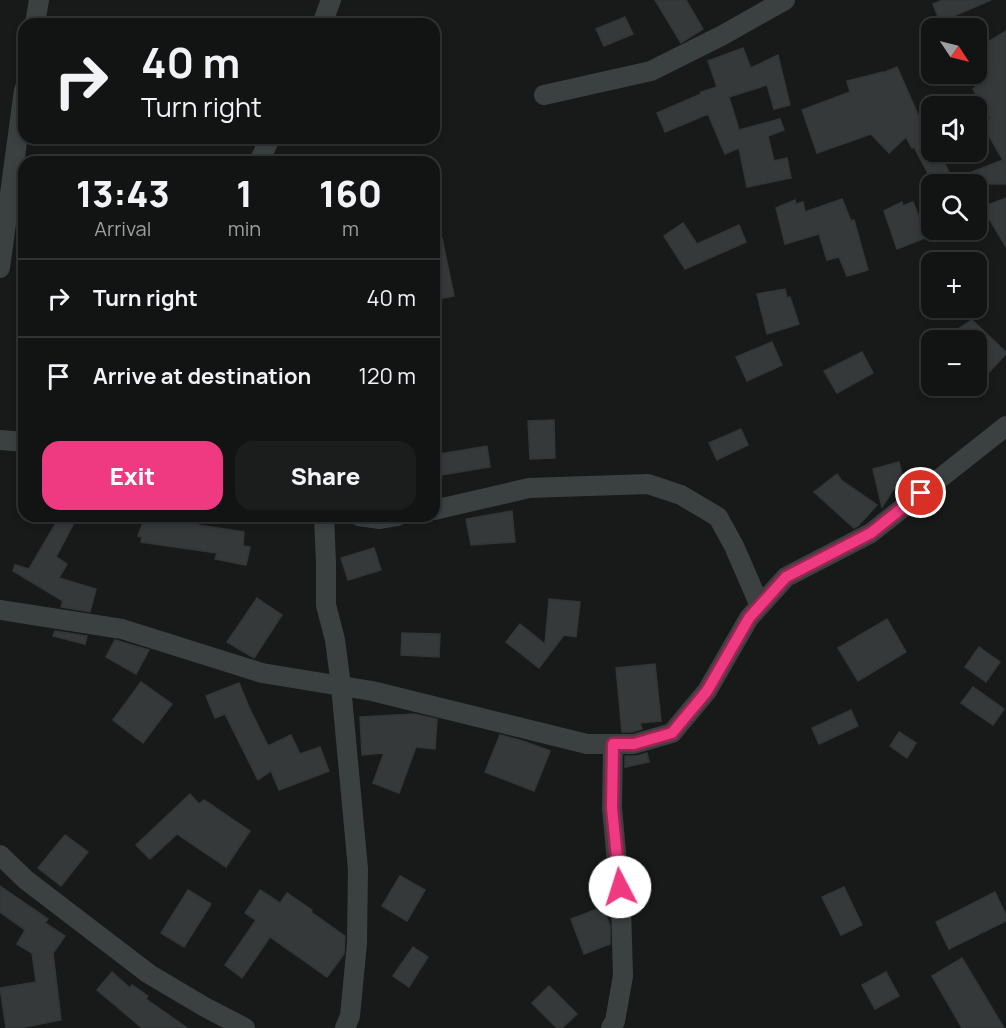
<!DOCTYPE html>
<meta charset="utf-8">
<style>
:root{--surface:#121414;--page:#1b1d1d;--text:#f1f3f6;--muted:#9c9ea0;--line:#313334;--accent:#ef3a82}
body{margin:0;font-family:Manrope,sans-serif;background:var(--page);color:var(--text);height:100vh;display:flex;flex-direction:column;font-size:22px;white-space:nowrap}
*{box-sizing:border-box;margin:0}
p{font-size:20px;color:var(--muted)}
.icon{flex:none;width:33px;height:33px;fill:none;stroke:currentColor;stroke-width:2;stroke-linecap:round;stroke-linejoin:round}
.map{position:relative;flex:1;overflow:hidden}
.panel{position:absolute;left:18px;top:156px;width:422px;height:366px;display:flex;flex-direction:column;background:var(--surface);border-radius:18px;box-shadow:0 3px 9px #0003,0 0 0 2px var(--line)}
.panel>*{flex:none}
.hud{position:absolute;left:18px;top:18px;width:422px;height:126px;border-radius:18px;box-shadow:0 3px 9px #0003,0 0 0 2px var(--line);background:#121414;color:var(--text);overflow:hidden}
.needle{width:39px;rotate:125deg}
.fabs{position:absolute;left:921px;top:18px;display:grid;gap:12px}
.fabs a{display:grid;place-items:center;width:66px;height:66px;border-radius:12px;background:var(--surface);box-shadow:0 3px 9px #0003,0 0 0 2px var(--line);font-size:30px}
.pin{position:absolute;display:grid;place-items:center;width:51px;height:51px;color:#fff;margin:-26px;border:3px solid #fff;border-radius:50%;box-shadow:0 2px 6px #0007}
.me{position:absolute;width:66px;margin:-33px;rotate:355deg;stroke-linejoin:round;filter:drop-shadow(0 0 4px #0008)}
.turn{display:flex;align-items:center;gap:21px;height:126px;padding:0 24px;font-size:27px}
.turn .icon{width:78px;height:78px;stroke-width:2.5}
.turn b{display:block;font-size:42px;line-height:51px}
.eta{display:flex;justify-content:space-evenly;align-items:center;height:102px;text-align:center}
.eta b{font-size:36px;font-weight:800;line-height:42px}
.primary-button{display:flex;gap:12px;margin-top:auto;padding:12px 24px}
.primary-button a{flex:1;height:69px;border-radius:18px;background:var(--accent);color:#fff;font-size:24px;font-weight:800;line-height:69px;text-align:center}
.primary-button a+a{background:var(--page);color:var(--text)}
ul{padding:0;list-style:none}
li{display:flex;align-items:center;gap:18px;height:78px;padding:0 24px;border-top:2px solid var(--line)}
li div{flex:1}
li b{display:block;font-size:22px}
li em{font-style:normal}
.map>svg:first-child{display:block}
</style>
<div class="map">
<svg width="1006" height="1028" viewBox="0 0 1006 1028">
<rect width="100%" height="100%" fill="#181a1a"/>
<g fill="#353939" stroke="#323636" stroke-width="1.5">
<polygon points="655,0 686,0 703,29 681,43"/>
<polygon points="943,0 991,0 940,22 933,4"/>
<polygon points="625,17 633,34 604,46 596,29"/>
<polygon points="1006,31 1006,184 944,184 943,183 1003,160 982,124 991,118 973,89 976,87 976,49"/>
<polygon points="743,48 751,68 778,55 790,105 774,109 767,85 729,97 739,130 780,119 784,130 768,136 774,161 787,158 791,178 747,187 739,148 725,154 708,114 665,132 657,113 701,94 701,92 717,87 708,61"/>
<polygon points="897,67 923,126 932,121 932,152 939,152 950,174 933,183 914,147 912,148 906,137 889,153 871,134 817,153 802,110 850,92 847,81 883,72 883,73"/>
<polygon points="1006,198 1006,247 982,207"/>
<polygon points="842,199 851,221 854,220 868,270 847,276 839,257 827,260 819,234 785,244 776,208 795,200 796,204 803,202 805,212"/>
<polygon points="902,202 903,206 913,202 927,237 897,249 884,211"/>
<polygon points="683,223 697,244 739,225 746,242 685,269 664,236"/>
<polygon points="442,238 454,296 434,300 434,239"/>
<polygon points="785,289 787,298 790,297 799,324 767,334 757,294"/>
<polygon points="972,320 1006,352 1006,354 976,386 976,340 941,340"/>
<polygon points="772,342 782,365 747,381 736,357"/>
<polygon points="862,352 873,373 837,393 824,371"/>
<polygon points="554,420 555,458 530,459 528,421"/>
<polygon points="741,429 748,445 717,460 709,443"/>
<polygon points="487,446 490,467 434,476 434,455"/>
<polygon points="899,462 905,487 893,490 882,507 873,469"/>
<polygon points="837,474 841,480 877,505 858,526 854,528 814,492"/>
<polygon points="512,511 515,542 471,545 466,519"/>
<polygon points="60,516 71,516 76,519 56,557 67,564 59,578 96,589 90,612 61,607 63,601 13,571 15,565 29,569"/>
<polygon points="145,517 244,532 243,546 250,547 246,565 215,559 217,553 141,542 142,537 138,536"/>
<polygon points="374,548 381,570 348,580 341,558"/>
<polygon points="257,598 282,615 254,658 227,642"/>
<polygon points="549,599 580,602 576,637 564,635 539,668 506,642 520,624 545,644"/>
<polygon points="887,619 906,652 858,681 838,648"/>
<polygon points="55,631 87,636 85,644 53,636"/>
<polygon points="402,633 440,634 439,657 401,655"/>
<polygon points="115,640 149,650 136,674 106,657"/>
<polygon points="979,647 1000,662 986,682 965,667"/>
<polygon points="655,664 661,721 640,723 642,729 632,732 622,732 616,668"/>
<polygon points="141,682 172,704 143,743 113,720"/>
<polygon points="239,683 249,707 268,746 291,735 300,754 320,747 329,771 279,790 271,771 258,780 225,714 215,718 206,696"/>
<polygon points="973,687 1004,709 993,725 961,703"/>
<polygon points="851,710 858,726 819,744 812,728"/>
<polygon points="414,714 437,719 435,749 416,747 399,793 373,783 384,753 362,755 360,717"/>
<polygon points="899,732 916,743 907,758 890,746"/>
<polygon points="500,735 523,741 550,751 534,791 485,772"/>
<polygon points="647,753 649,762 625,767 625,756 637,756"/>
<polygon points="190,794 199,804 204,800 250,831 226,867 177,834 150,859 136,845"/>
<polygon points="65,835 88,852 61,886 38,868"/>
<polygon points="400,876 425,890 407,921 382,906"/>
<polygon points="0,886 48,919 45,923 65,936 53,953 61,1020 20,1028 6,1028 0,988 36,982 32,953 17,944 25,930 0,912"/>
<polygon points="844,887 862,925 841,935 822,897"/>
<polygon points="188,890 211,904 184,947 161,933"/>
<polygon points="260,890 280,903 287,893 312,910 311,912 345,936 344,954 327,977 270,937 242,978 225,965 256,920 245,913"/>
<polygon points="995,892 1006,915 1006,921 949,949 936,922"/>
<polygon points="603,907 610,926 610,944 584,954 571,919"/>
<polygon points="413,947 428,957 409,987 393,976"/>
<polygon points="962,958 1004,1028 962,1028 932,976"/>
<polygon points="112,972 130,988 132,985 148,996 146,999 187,1028 142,1028 97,990"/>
<polygon points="886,972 899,996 875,1009 862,985"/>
<polygon points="549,986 577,1014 562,1028 557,1028 532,1003"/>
</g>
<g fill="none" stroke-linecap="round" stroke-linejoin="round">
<g stroke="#3b4140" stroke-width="20">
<polyline points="35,24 39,0"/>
<polyline points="322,24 331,0"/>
<polyline points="544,95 651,71 723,35 785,0"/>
<polyline points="259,162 270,138"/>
<polyline points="0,268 24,90"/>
<polyline points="0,440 24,442"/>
<polyline points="434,510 529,488 648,484 681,495 718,517 734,546 760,606"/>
<polyline points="324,516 326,563 326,605 335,640 341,686 358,869 357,943 350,1016 345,1028"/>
<polyline points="359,516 380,519 398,516"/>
<polyline points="0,610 122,629 262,673 372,691 587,744 634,744 672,733 707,691 749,618 786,577 871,533 1006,426"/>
<polyline points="0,855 26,880 149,974 203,1006 245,1028"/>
<polyline points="611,1028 615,1021 623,976 621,906 612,808 613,744"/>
</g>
</g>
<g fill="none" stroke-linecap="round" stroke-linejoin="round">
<g stroke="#9b2654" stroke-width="15">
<polyline id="route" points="620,887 612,808 613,744 634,744 672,733 707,691 749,618 786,577 871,533 921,493"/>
</g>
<use href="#route" stroke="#ef3a82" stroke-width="10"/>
</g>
</svg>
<div class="fabs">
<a><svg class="needle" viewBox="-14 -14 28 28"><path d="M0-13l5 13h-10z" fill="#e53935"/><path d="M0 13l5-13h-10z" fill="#9c9ea0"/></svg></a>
<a><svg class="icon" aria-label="sound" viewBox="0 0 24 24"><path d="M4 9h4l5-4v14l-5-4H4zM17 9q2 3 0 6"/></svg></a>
<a><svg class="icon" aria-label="search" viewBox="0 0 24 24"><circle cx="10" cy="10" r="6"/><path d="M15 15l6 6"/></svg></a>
<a>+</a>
<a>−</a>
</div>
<div class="pin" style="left:921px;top:493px;background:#d93025"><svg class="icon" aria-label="arrive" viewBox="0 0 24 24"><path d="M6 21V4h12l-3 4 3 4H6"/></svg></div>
<svg class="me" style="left:620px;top:887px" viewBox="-20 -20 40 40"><circle r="19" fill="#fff"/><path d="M0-13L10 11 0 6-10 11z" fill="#ef3a82"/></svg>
<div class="hud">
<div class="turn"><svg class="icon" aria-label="right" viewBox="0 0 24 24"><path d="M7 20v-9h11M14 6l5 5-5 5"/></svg><div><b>40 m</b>Turn right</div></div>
</div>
<section class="panel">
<div class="eta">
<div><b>13:43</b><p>Arrival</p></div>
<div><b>1</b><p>min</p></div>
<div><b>160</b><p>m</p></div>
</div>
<ul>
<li><svg class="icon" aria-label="right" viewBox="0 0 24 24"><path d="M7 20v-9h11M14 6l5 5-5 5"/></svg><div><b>Turn right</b></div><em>40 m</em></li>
<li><svg class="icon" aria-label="arrive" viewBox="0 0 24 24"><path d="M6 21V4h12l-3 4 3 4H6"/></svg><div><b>Arrive at destination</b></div><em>120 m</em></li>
</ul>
<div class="primary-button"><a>Exit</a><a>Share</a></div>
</section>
</div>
